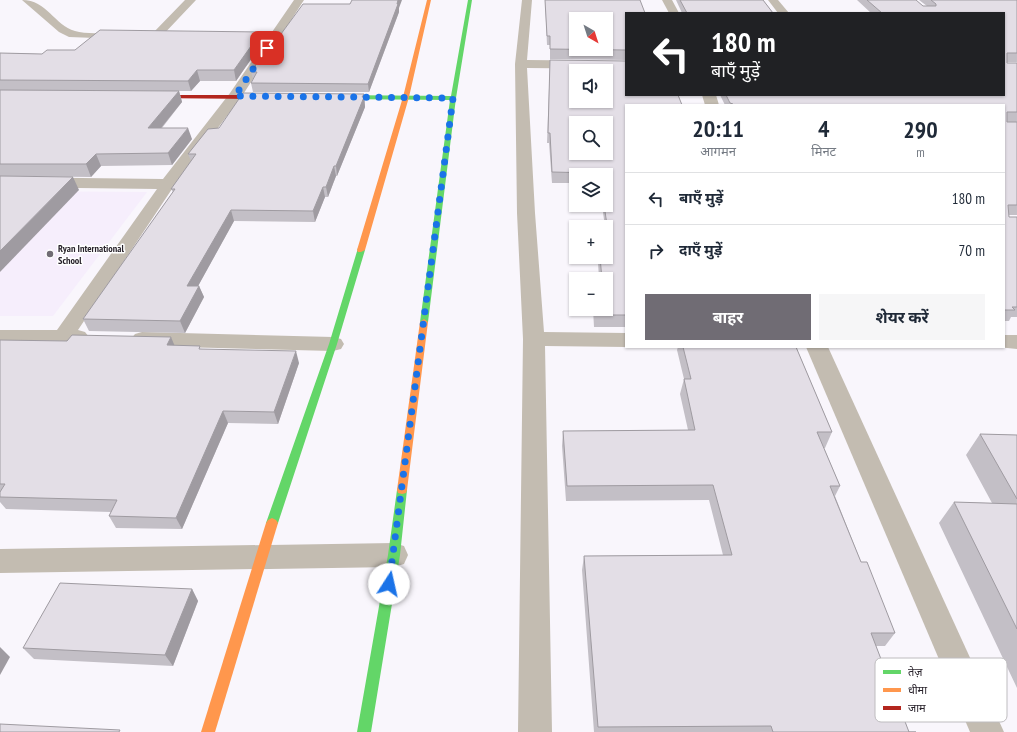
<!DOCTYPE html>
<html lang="hi">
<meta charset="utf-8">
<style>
:root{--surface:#fff;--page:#f6f6f7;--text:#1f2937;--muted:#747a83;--line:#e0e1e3;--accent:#706c74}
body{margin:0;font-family:"PT Sans Narrow","Noto Sans Devanagari",sans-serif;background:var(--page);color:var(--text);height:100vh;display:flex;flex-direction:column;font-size:15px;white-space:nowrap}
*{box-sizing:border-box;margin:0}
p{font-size:13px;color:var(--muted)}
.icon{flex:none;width:22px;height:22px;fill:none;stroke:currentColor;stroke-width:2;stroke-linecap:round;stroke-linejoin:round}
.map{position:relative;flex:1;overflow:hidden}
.side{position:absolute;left:625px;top:104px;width:380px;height:244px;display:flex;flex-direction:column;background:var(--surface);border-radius:0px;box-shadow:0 1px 3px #0004}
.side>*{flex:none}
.top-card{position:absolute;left:625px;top:12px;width:380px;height:84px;border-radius:0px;box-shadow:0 1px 3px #0004;background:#202124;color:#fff;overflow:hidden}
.needle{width:26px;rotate:141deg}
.buttons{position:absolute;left:569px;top:12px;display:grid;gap:8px}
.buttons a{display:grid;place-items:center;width:44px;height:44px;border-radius:0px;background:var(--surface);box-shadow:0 1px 3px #0004;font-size:20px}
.pin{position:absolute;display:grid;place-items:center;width:34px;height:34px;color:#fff;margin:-17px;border-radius:8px;box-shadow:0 2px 6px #0006}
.me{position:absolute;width:44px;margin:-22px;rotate:10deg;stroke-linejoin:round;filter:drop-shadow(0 0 3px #0008)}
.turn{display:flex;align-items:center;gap:14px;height:84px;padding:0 20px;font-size:18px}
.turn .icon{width:52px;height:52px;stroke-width:2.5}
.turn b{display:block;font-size:28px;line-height:34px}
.eta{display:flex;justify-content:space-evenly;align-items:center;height:68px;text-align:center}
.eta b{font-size:24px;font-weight:700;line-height:28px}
.cta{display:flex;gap:8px;margin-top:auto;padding:8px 20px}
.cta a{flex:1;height:46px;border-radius:0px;background:var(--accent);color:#fff;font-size:16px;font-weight:700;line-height:46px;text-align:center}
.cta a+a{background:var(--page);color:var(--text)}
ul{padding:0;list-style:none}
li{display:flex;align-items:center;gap:12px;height:52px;padding:0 20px;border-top:1px solid var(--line)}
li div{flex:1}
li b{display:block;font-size:15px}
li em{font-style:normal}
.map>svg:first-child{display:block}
</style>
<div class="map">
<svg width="1017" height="732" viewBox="0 0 1017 732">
<rect width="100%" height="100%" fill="#f9f6fc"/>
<polygon fill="#f6eefc" points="0,191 147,192 53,316 0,316"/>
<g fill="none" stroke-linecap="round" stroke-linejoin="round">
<g fill="#c3bcb1" fill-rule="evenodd">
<path d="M22,0C47,0 54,25 75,31C87,35 109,32 122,33L128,36L122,39L69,37L59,32Z"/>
<polygon points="185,0 196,0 160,38 152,38 150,36 152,34"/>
<polygon points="294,0 304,0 242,96 174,186 78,330 85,332 89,337 85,342 78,344 0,344 0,330 57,330 157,189 0,187 0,177 163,179 230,93"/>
<polygon points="522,0 532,0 527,60 626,61 626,69 527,68 535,213 544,332 626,333 626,347 545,346 552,732 518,732 523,339 517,213 515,64"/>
<polygon points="662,0 672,0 679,13 669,13"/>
<polygon points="768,0 778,0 789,13 778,13"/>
<polygon points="702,95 716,95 719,105 705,105"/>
<polygon points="142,332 333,337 341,339 344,344 341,349 333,351 142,346 135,344 131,339 135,334"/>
<polygon points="1004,335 1017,335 1017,349 997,347 1004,347"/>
<polygon points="806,347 828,347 1004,732 970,732"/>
<polygon points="394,543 404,546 408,555 404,564 394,567 0,573 0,549"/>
</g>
<g fill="#63d668" fill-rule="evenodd">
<polygon points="468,0 472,0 456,98 428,322 424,325 420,322 450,100 334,99 331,97 334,95 451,96"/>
<polygon points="358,248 361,248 365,250 337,344 278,523 276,526 272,528 268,526 266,523 329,344"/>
<polygon points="402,486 406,487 407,490 400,555 371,732 357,732 388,555 397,490 398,487"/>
</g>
<g fill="#ff974d" fill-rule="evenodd">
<polygon points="427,0 431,0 409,97 365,250 361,252 358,252 357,250 403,97"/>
<polygon points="424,319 428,322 407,490 406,493 402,494 398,493 397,490 420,322"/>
<polygon points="272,518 276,520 278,523 215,732 201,732 266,523 268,520"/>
</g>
<polygon fill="#b3261e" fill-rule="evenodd" points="148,95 270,95 273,97 270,99 150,98 148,97"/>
</g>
<g fill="#c3bfc6">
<polygon points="545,0 640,0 626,13 626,60 550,59 550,45 547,45"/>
<polygon points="676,0 763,0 773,13 682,13"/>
<polygon points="857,0 915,0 923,6 927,6 919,0 1017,0 1017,62 1007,62 1007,63 1017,63 1017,122 1007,121 1017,122 1017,215 1009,215 1009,217 1017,217 1017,317 1011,317 1009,321 1004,321 1004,105 725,105 720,95 1004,95 1004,13 871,13"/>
<polygon points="399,8 399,12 369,92 253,92 251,83 253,79 251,72 281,34"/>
<polygon points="261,32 263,42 236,81 200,81 191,91 179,91 182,102 162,128 192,139 172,165 101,166 91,177 0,176 0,53 42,54"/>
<polygon points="550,60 626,105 626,327 594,327 593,309 606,309 606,279 599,279 598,262 598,257 606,257 608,251 606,237 606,227 605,227 602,205 606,205 606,175 576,175 576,183 552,183 549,143 547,143"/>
<polygon points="364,94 365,107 337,176 336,176 328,197 325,197 315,222 234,221 198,286 199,286 204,297 185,333 89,331 83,319 173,192 171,189 191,161 188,154 219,128"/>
<polygon points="0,340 174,345 299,363 278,424 228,423 182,529 116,528 109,516 111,512 6,509 0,502"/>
<polygon points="678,347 796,347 832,432 825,448 824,448 840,486 835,496 861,562 895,633 885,646 876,646 909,732 916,732 594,732 582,570 584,556 723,555 709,500 566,501 562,446 563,431 688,430 680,394 684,379 677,350"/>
<polygon points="980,434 1017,435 1017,688 939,523 954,502 992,503 966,455"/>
<polygon points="192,589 198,601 173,666 34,659 23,648"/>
</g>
<g fill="#9f9ba1">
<polygon points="398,0 402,0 399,8 399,12 369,92 368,84"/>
<polygon points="261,32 263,42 236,81 234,70"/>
<polygon points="197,70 200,81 191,91 188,81"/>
<polygon points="179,91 182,102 152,139 148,128"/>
<polygon points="364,94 365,107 337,176 336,166"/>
<polygon points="188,128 192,139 172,165 168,153"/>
<polygon points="96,154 101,166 91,177 86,164"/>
<polygon points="334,166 336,176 328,197 326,187"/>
<polygon points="73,177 79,190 0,272 0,251"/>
<polygon points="323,187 325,197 315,222 313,211"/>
<polygon points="231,210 234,221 192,297 187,286"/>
<polygon points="199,286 204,297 185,333 180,321"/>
<polygon points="171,337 176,349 167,345"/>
<polygon points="296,351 299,363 278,424 274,412"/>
<polygon points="223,411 228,423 182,529 176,518"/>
<polygon points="192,589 198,601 173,666 165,655"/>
<polygon points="0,647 10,657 0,675"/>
</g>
<g fill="#e3dee6" stroke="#9f9ba1" fill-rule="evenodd">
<polygon points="352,0 398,0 397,4 398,4 368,84 251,83 257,72 251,72 277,34 281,34 303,4 350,4"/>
<path d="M545,0H640L645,13H626V50L550,49V36H547ZM576,19H606V49H576Z"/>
<polygon points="680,0 763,0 773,13 687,13"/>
<polygon points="867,0 916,0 923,6 936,6 936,4 931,0 1017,0 1017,53 1007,53 1007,63 1017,63 1017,112 1007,112 1007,122 1017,122 1017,205 1008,205 1009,217 1017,217 1017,307 1012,307 1015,310 1004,310 1004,105 734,105 733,104 730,103 726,95 1004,95 1004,13 882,13"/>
<polygon points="100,30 261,32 234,70 197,70 188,81 0,80 0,53 42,54 47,50 75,50"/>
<path d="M550,60L626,61V95H678L682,105H626V315H596L595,309H606V279H602L600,257H606V251H611L604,205H606V175H593V173L552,172L550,133H548ZM576,71H606V101H576ZM576,123H606V153H576Z"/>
<polygon points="0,90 179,91 148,128 188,128 168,153 96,154 86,164 0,164"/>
<polygon points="243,93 364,94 362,97 364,97 336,166 334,166 326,187 323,187 313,211 231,210 187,286 199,286 180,321 83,319 175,189 171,189 196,154 188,154 208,129 219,128"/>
<polygon points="0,176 73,177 0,251"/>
<polygon points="72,335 171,337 167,345 200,346 199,349 296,351 274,412 223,411 176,518 109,516 117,500 0,497 0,492 5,484 0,484 0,340 67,341"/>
<polygon points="683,347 796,347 832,432 817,432 840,486 830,486 861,562 867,562 895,633 871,633 909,732 916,732 773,732 771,726 598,727 584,556 732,555 713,485 567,486 563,431 695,430 684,379 691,379"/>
<polygon points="980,434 1017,435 1017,499"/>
<polygon points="954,502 1017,504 1017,629"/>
<polygon points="60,583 192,589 165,655 23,648"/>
<polygon points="0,724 120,730 119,732 0,732"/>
</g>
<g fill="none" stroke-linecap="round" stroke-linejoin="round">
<polyline stroke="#1a73e8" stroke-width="7" stroke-dasharray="0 12.6" points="267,48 235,96 453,98 389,584"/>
</g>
<circle fill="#706c74" stroke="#fff" stroke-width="1.5" cx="50" cy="254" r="4"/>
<g text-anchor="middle" stroke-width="3" stroke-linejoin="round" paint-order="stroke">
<g font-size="10" font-weight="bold" fill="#27212a" stroke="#fff" text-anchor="start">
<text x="58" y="252">Ryan International<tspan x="58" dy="12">School</tspan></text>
</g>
</g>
<rect x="875" y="658" width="132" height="64" rx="6" fill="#fff" stroke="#bebcbf" stroke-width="1"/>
<rect x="883" y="670" width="18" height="4" fill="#63d668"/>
<rect x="883" y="688" width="18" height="4" fill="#ff974d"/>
<rect x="883" y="706" width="18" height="4" fill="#b3261e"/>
<g font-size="11" fill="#27212a">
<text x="908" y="676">तेज़</text>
<text x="908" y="694">धीमा</text>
<text x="908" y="712">जाम</text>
</g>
</svg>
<div class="buttons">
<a><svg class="needle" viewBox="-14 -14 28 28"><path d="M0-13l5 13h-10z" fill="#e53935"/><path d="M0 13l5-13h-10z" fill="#747a83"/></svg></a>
<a><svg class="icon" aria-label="sound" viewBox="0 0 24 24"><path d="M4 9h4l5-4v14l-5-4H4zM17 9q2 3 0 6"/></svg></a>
<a><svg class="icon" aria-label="search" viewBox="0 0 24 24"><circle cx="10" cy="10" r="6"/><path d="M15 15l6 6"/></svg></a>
<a><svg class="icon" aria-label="layers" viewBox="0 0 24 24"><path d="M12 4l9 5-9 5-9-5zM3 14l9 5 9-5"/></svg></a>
<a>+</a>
<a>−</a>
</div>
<div class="pin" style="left:267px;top:48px;background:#d93025"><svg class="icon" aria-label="arrive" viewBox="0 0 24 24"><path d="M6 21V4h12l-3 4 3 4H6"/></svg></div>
<svg class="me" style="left:389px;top:584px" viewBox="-20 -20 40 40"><circle r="19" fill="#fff"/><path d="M0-13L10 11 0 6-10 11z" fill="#1a73e8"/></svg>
<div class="top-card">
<div class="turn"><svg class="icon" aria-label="left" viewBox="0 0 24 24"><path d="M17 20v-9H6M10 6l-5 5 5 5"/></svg><div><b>180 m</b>बाएँ मुड़ें</div></div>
</div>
<section class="side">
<div class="eta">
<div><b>20:11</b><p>आगमन</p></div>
<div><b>4</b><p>मिनट</p></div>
<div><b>290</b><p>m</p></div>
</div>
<ul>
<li><svg class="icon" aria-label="left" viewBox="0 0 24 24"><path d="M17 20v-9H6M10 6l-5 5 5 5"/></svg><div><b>बाएँ मुड़ें</b></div><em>180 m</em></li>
<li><svg class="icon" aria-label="right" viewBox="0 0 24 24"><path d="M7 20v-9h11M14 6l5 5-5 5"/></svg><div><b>दाएँ मुड़ें</b></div><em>70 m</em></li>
</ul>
<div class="cta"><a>बाहर</a><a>शेयर करें</a></div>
</section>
</div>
